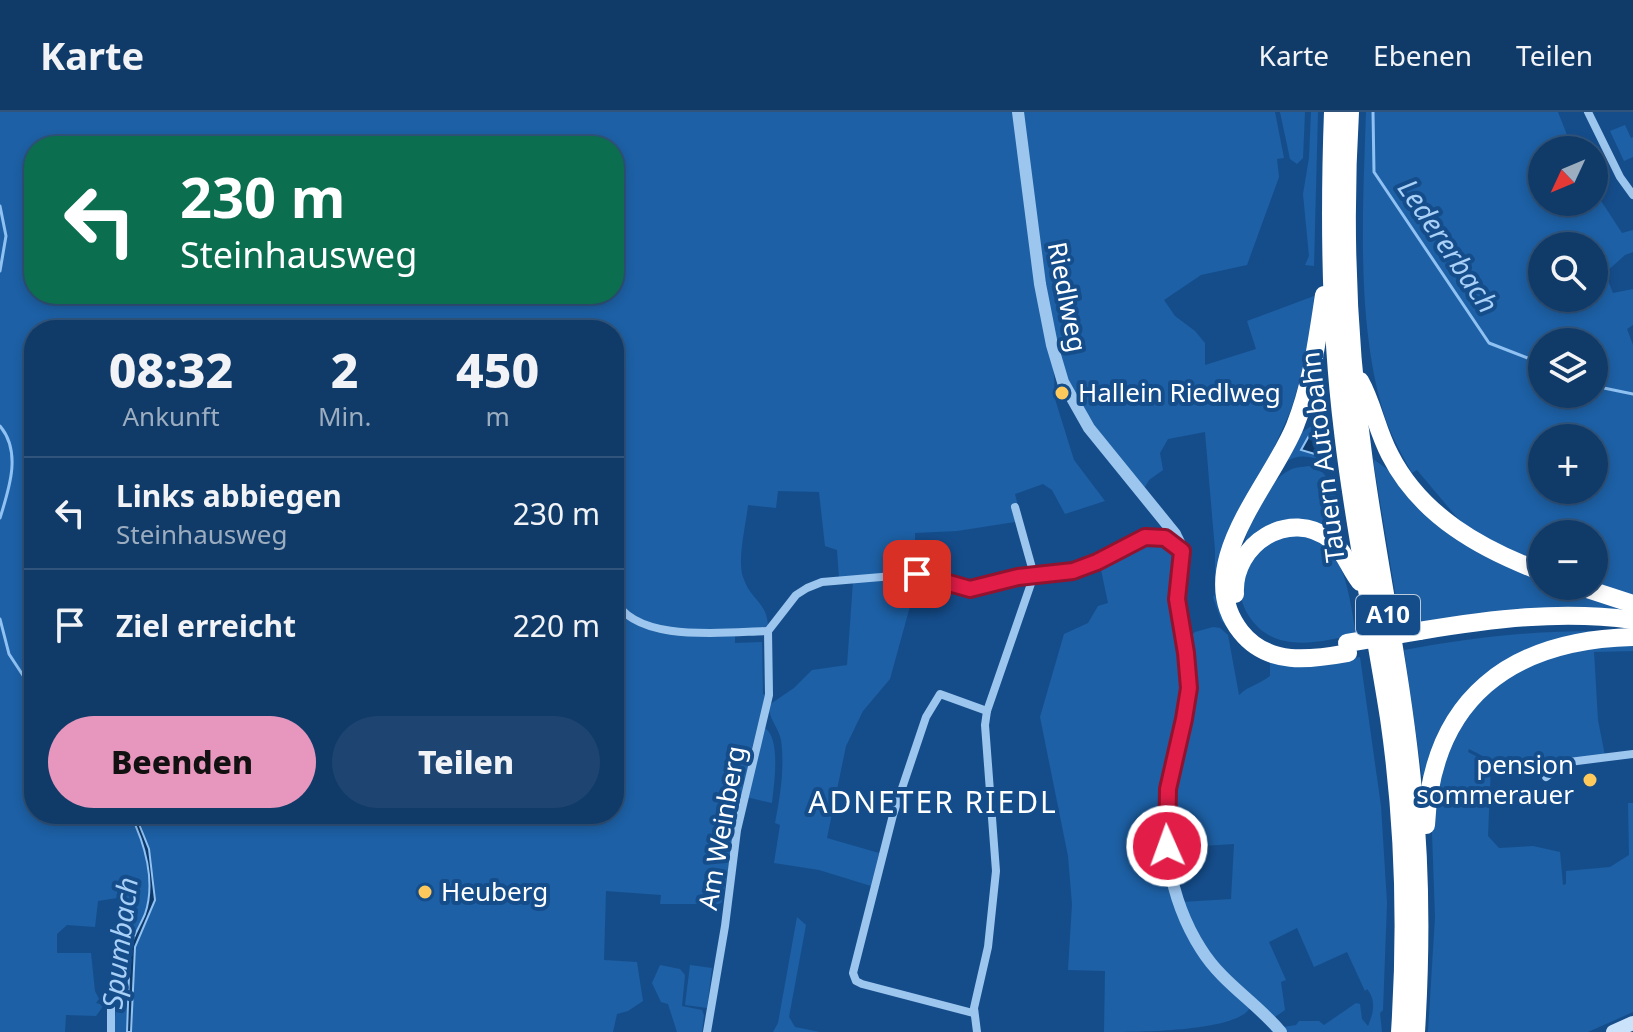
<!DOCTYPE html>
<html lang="de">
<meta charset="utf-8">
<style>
:root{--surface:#103a68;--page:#1e4571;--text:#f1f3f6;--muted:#9cadc0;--line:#30547c;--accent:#e797bd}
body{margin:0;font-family:"Noto Sans",sans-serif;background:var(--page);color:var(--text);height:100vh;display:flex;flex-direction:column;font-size:30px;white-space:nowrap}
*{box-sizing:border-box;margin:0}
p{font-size:26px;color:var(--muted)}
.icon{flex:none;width:44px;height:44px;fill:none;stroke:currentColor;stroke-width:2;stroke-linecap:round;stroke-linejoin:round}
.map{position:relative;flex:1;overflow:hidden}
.panel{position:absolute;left:24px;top:208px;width:600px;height:504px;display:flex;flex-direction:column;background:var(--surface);border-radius:32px;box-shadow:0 4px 12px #0003,0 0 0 2px var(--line)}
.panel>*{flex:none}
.guide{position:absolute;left:24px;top:24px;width:600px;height:168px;border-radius:32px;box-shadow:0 4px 12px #0003,0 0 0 2px var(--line);background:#0b6e4f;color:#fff;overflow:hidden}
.needle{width:52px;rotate:226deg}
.buttons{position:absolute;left:1528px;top:24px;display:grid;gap:16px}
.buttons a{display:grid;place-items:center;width:80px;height:80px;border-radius:50%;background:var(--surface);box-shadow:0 4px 12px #0003,0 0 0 2px var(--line);font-size:40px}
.pin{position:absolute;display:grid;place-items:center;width:68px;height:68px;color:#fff;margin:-34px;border-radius:16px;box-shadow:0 4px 12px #0006}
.me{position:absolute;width:88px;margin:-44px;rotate:358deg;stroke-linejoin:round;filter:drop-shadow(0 0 6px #0008)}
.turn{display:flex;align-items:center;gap:28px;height:168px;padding:0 24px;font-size:36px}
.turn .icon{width:104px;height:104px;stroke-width:2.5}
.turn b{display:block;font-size:56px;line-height:68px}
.eta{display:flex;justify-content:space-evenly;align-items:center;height:136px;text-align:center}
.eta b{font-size:48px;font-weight:800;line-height:56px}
.action{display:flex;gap:16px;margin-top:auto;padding:16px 24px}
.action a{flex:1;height:92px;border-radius:48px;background:var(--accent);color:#111;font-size:32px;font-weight:800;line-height:92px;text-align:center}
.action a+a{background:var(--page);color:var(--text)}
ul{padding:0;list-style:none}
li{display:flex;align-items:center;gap:24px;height:112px;padding:0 24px;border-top:2px solid var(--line)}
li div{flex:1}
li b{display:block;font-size:30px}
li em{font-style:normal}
header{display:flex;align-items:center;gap:48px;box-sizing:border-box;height:112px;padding:0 40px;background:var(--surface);border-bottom:2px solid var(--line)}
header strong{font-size:38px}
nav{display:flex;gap:44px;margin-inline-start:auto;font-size:28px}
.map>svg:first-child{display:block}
</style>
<header>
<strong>Karte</strong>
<nav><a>Karte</a><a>Ebenen</a><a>Teilen</a></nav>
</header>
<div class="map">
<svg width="1633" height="920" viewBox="0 0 1633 920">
<rect width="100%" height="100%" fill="#154d8b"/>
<g fill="#1d60a5" fill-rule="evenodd">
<path d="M0,0H1016L1053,242L1055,287L1074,348L1105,389L1065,402L1052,378L1043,372L1015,382L1018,394L1015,410L957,419L915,421V458L839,466L837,438L825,434L819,380L778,379L776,396L748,393C746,412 737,448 743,465C750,488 768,490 768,516C732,518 629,528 617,484C614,474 614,462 619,453L615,451L622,437L619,431L614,442V218H34V702H130C145,731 156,770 145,802C140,814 133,824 130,837H123L113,825L120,823L117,786L98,789L95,815L67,813L57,822V841H91L95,879L99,887L96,891L104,893L96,904L66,903L65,920H0ZM34,34H614V182H34Z"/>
<polygon points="1021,0 1275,0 1284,46 1277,47 1279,65 1247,153 1201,163 1164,188 1175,204 1195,219 1205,231 1205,253 1256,237 1247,209 1314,184 1309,237 1291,298 1272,340 1241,397 1233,522 1221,508 1213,485 1215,483 1215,438 1205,320 1168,327 1160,341 1163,358 1149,368 1142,380 1074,289 1054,230"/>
<polygon points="1280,0 1305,0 1303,46 1297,52 1290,47"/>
<polygon points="1311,0 1318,0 1314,154 1305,153 1309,144 1303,82 1309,46"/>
<path d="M1366,0H1558L1573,38H1542V90H1594V78L1622,121L1633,118V140L1625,143L1605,161L1613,181L1633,177V213L1627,217L1633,233V486L1594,473V422H1542V454L1465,415L1417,358L1412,361C1403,345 1394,329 1387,311C1355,218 1363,98 1366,0ZM1542,134H1594V186H1542ZM1542,230H1594V282H1542ZM1542,326H1594V378H1542Z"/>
<polygon points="1625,13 1631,26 1633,25 1633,45 1624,49 1610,19"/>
<polygon points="1323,237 1327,291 1303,306"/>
<path d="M1320,308L1325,317L1327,351C1312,344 1298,341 1284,351L1298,323Z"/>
<polygon points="1373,347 1542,467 1542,474 1562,474 1633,498 1401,516"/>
<path d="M1309,354L1322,360L1334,373L1342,433L1319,417L1244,436C1247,411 1265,370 1290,358C1295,355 1303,355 1309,354Z"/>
<path d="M1288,422C1296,423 1306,422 1314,425C1345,435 1351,494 1356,522C1321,530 1276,542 1251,507C1245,499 1240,488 1241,478C1243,466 1249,453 1252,441Z"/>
<path d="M1147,428C1162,428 1173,431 1179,446L1186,577L1165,678L1176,792L1250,896C1236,920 1135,920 1104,920L1105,859L1068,858L1072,792L1068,744L1040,605L1064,522L1088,511L1098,494L1108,491L1100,453Z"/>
<path d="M900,465L922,466L912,487L890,567L863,599L846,634L827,726L879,741L871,774L819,758L774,751L780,713L775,711C780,685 785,656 781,628C779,616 768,606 769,593L794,576L812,558L847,553L853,470Z"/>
<path d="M614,494C637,529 698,521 735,523V531L762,530L763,582H766L751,640L722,790L719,792H660L661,783L606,779L604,848L637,850L643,889L628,899L617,902L613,920H132L135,835L155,788L154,767L142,715L135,702H614Z"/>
<path d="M1213,515L1220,516L1228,523L1239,583C1248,574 1260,572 1270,564V547L1313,552L1360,545L1381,694L1387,791L1383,898L1380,901L1382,920H1286L1283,915L1296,913L1299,909H1319L1324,913L1356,891L1360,892L1362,907L1368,914C1373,902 1377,889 1367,877L1365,879L1347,840L1314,855L1297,816L1269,830L1286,868L1281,870L1285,898L1275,905L1216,854L1182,790L1231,787L1234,732L1171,736L1168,710L1180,633L1188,526L1195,520Z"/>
<path d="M1609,519L1490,564L1426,664H1422L1404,538C1474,525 1538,518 1609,519Z"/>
<polygon points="1633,529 1633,539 1594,540 1598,608 1605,644 1558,652 1544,660 1532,662 1498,652 1469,637 1468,640 1491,652 1488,724 1499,736 1533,734 1560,740 1563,773 1566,772 1566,759 1610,755 1629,743 1628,691 1633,691 1633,900 1588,920 1428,920 1435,805 1432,721 1435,678 1458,613 1495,574 1524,554 1557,541"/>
<path d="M765,616C781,627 774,672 772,691L746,685Z"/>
<polygon points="797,805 806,813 789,905 795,915 820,920 773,920 778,911"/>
<polygon points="660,853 680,857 685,863 682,894 702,898 704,903 702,920 677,920 668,892 661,890 652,871"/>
<polygon points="690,853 712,856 707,896 685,893"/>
<polygon points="126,868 130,868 127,920 113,920 117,889"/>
</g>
<g fill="#0d3867" stroke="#8fc1f2" stroke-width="2">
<polygon points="1310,322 1316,326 1319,337 1315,342 1301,338"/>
<path d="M130,702H135L149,737L155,788L135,835L131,920H127L130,837C133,824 140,814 145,802C156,770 145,731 130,702Z"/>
</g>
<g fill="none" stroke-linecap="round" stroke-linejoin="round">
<g stroke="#8fc1f2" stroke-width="3">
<polyline points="1373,0 1374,60 1489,231 1533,248 1542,258"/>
<polyline points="0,94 6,124 0,159"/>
<polyline points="1594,274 1633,282"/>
<path d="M0,314C22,340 9,377 0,406"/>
<polyline points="0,507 9,542 28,571 34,591"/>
</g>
<g stroke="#9dc6ef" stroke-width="8">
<polyline points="1588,0 1620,65 1633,83"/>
<path d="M614,486C634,532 726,520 768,519"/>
<polyline points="768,519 796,483 807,476 822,470 917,462 970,477 1018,465 1073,459 1097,450 1145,425 1165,426 1178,436"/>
<polyline points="1546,665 1560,654 1569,650 1633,642"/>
<polyline points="973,901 862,872 856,869 853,861 893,703 926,605 940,582 987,599"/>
<polyline points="111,920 111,889"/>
<polyline points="707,920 725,814 737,718 769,583 768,519"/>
<polyline points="977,920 974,896 988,835 996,759 985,613 987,599 1034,463 1015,395"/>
</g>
<path stroke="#9dc6ef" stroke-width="12" d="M1018,0L1040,172L1052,233L1063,270L1089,316L1175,422C1177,427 1181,433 1182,439C1185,459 1174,479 1178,499C1183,525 1190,551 1189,578C1187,606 1176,633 1170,661C1158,719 1169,787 1201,837C1222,871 1256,890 1281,920"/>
<polyline stroke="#cbe2fb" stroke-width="14" points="1613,920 1633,911"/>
<g stroke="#fff" stroke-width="18">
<path d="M1333,0C1329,107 1330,214 1343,320C1354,416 1374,511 1389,606C1404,710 1407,815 1400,920"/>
<path d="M1350,0C1343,116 1348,235 1364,350C1379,459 1403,568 1413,679C1421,759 1421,839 1416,920"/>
<path d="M1324,183C1317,228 1312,271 1295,314C1271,374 1189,455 1241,520C1268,554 1310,548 1348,541"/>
<path d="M1360,269C1373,292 1377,319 1390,343C1421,404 1481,437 1542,460"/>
<polyline points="1578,474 1633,492"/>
<path d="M1235,482C1232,432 1290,395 1331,428C1345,440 1349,456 1360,470"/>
<path d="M1419,519C1491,507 1561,498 1633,508"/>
<path d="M1426,713C1432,586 1511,528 1633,525"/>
</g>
<polyline stroke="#fff" stroke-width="18" points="1347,531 1419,519"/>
</g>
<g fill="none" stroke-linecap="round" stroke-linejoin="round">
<g stroke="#92132f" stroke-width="20">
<polyline id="route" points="917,462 970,477 1018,465 1073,459 1097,450 1145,425 1165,426 1182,439 1177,487 1186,541 1189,576 1184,607 1168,677 1167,734"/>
</g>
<use href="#route" stroke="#e11d48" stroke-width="14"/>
</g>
<g fill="#ffc95b" stroke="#154d8b" stroke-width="3">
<circle cx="1062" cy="281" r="8"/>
<circle cx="1590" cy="668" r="8"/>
<circle cx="425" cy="780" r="8"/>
</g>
<g text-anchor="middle" stroke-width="8" stroke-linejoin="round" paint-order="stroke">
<rect fill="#154d8b" stroke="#b9cadc" stroke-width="2" x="1356" y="483" width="64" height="40" rx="6"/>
<g font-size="24" font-weight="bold" fill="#fff">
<text x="1388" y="511">A10</text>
</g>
<g font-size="26" fill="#fff" stroke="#154d8b">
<text transform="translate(1067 185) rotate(79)" y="9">Riedlweg</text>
<text transform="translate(1323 345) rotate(-97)" y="9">Tauern Autobahn</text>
<text transform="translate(722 716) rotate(-80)" y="9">Am Weinberg</text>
</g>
<g font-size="26" fill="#fff" stroke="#154d8b" text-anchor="start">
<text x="1078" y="290">Hallein Riedlweg</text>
<text x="1574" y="662" text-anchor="end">pension<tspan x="1574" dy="30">sommerauer</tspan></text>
<text x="441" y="789">Heuberg</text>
</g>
<g font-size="28" font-style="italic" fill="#a9d0f7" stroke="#154d8b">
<text transform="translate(1448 134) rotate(56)" y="10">Ledererbach</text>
<text transform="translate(120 831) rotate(-83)" y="10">Spumbach</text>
</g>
<g font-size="30" letter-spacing="2" fill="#fff" stroke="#154d8b">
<text x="933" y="701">ADNETER RIEDL</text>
</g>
</g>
</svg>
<div class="buttons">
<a><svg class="needle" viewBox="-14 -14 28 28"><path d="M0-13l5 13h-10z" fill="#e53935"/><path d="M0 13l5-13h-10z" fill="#9cadc0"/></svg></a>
<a><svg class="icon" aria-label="search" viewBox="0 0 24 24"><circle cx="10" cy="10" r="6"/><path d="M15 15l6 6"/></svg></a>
<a><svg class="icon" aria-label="layers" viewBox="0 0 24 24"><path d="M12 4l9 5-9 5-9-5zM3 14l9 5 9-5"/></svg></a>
<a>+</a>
<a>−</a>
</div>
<div class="pin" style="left:917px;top:462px;background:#d93025"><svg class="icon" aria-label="arrive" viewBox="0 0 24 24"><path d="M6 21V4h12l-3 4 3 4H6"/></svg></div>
<svg class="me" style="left:1167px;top:734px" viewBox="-20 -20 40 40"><circle r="17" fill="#e11d48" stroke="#fff" stroke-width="3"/><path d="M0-11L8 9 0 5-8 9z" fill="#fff"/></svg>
<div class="guide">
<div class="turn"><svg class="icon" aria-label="left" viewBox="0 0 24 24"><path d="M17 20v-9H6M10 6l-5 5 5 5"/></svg><div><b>230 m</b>Steinhausweg</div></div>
</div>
<section class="panel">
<div class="eta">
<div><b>08:32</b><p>Ankunft</p></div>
<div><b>2</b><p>Min.</p></div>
<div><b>450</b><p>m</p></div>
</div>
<ul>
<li><svg class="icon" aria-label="left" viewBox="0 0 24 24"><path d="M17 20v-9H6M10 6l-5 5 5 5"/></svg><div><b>Links abbiegen</b><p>Steinhausweg</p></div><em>230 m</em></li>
<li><svg class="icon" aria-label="arrive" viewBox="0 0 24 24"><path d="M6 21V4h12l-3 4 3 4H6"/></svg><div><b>Ziel erreicht</b></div><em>220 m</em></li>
</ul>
<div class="action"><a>Beenden</a><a>Teilen</a></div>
</section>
</div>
